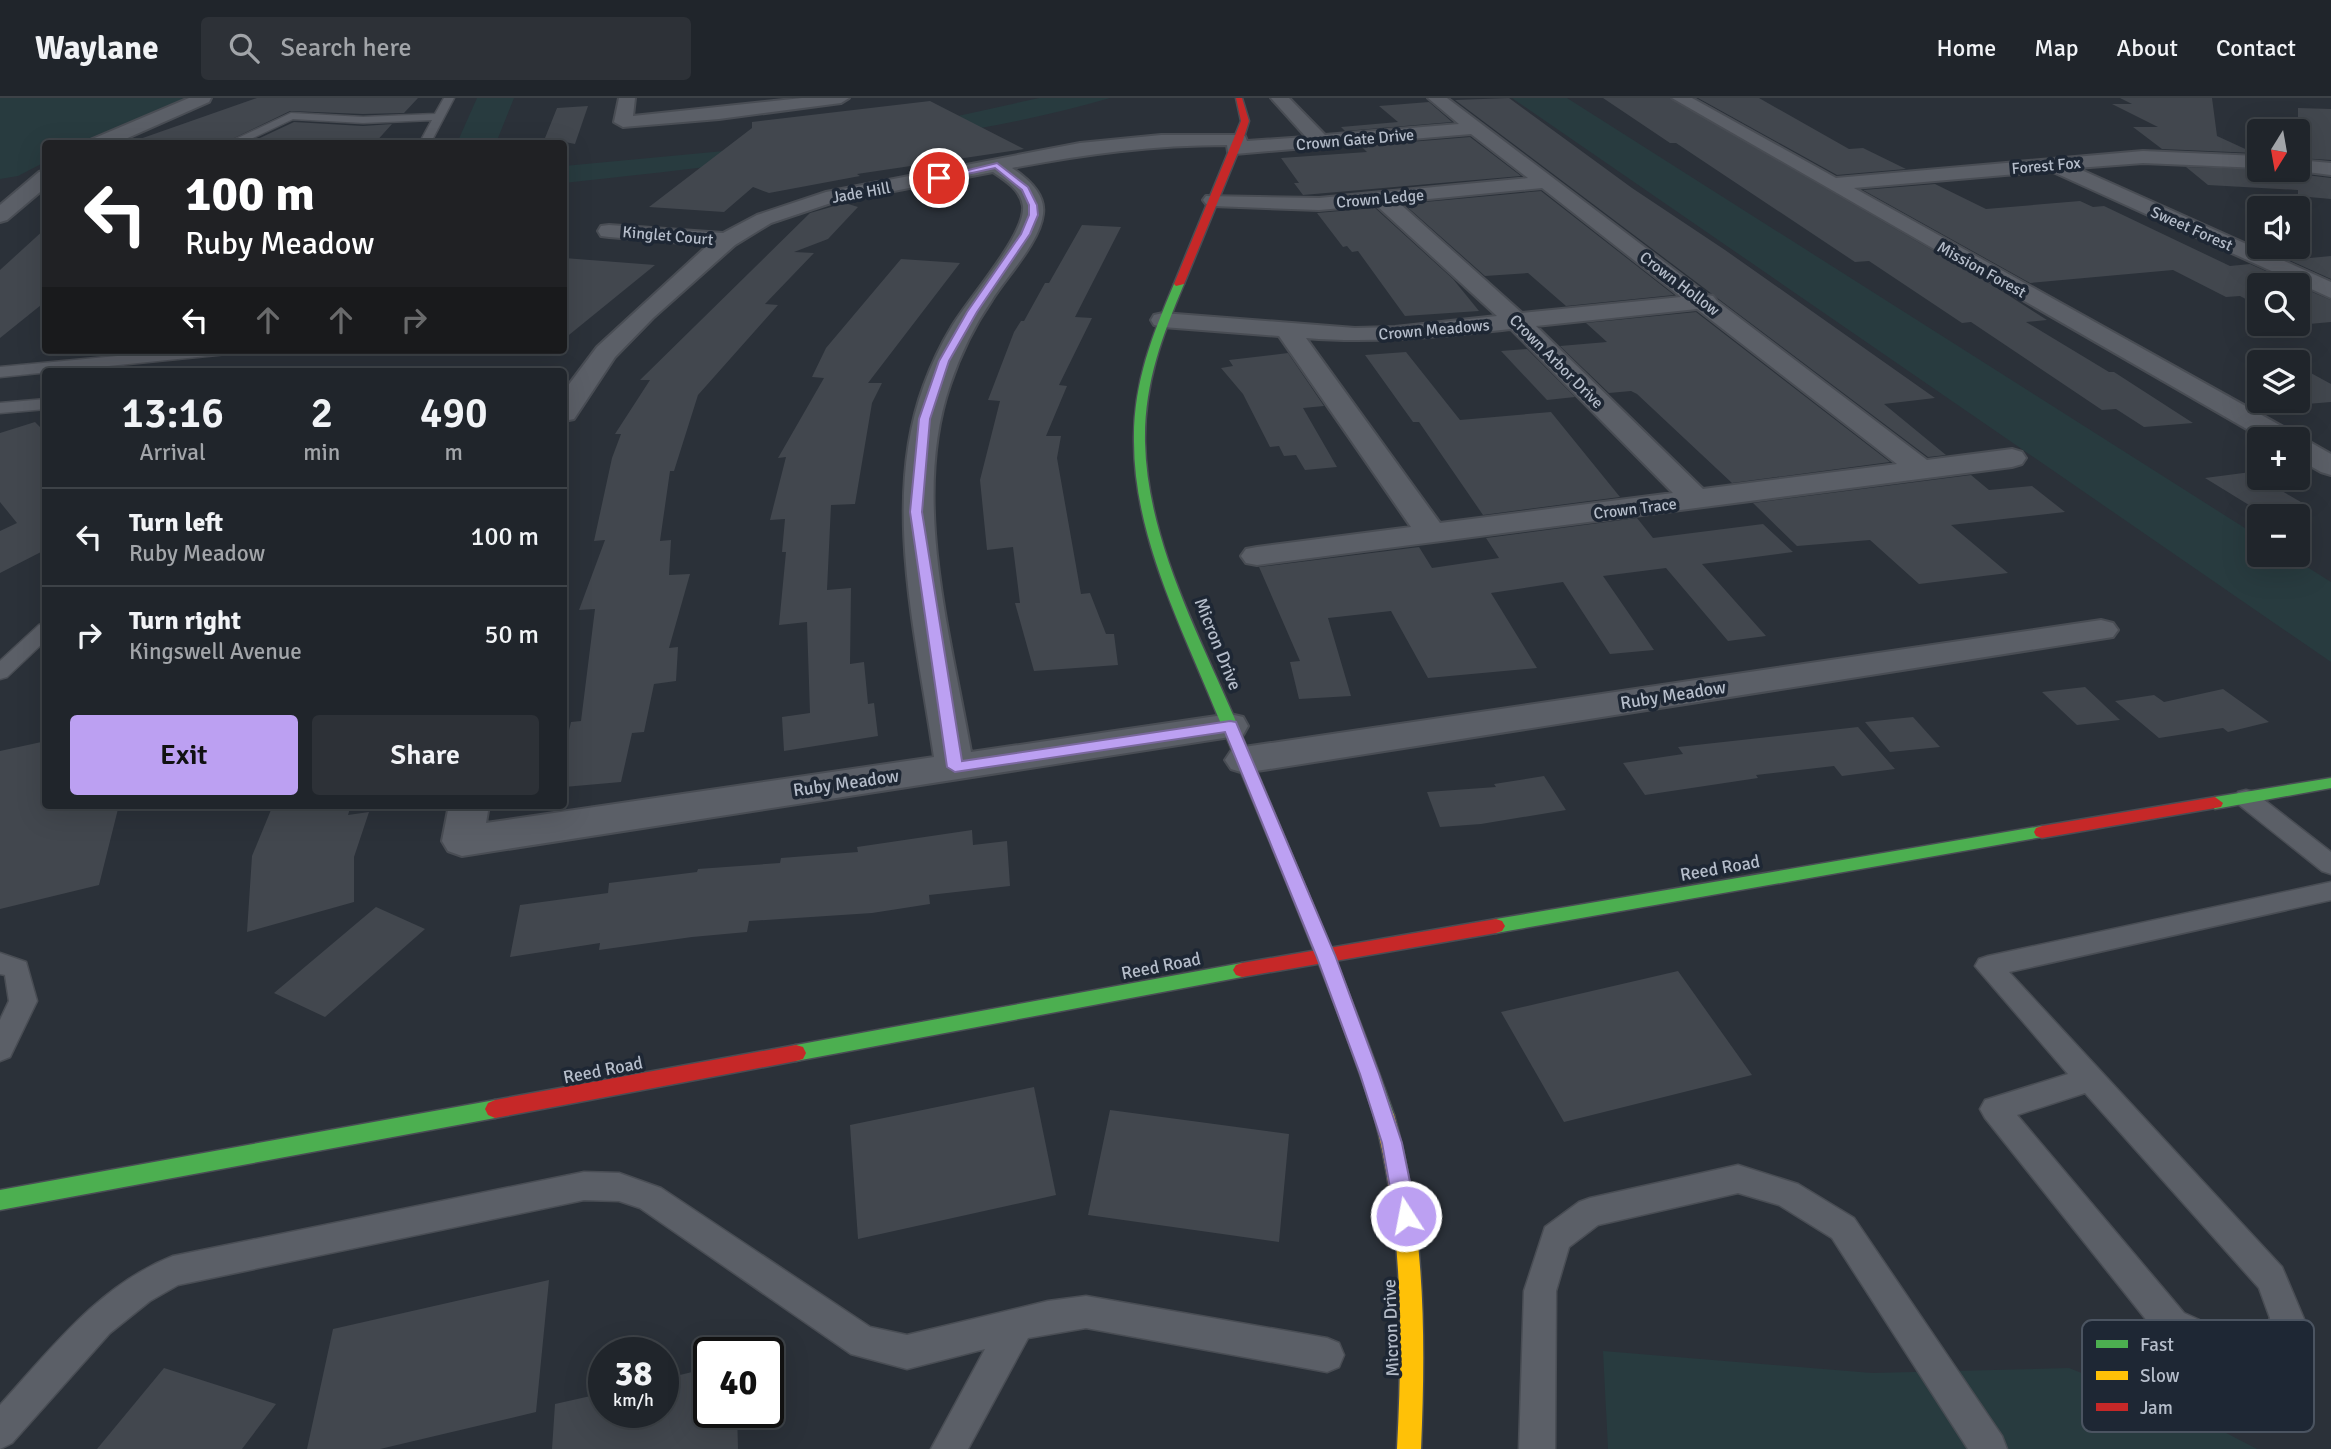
<!DOCTYPE html>
<meta charset="utf-8">
<style>
:root{--surface:#20252b;--page:#2d3137;--text:#f1f3f6;--muted:#a2a5a9;--line:#3d4247;--accent:#bca0f2}
body{margin:0;font-family:Signika,sans-serif;background:var(--page);color:var(--text);height:100vh;display:flex;flex-direction:column;font-size:26px;white-space:nowrap}
*{box-sizing:border-box;margin:0}
p{font-size:23px;color:var(--muted)}
.icon{flex:none;width:38px;height:38px;fill:none;stroke:currentColor;stroke-width:2;stroke-linecap:round;stroke-linejoin:round}
.map{position:relative;flex:1;overflow:hidden}
.drawer{position:absolute;left:42px;top:270px;width:525px;height:441px;display:flex;flex-direction:column;background:var(--surface);border-radius:7px;box-shadow:0 7px 28px #0002,0 0 0 2px var(--line)}
.drawer>*{flex:none}
.banner{position:absolute;left:42px;top:42px;width:525px;height:214px;border-radius:7px;box-shadow:0 7px 28px #0002,0 0 0 2px var(--line);background:#202124;color:#fff;overflow:hidden}
.needle{width:46px;rotate:191deg}
.fabs{position:absolute;left:2247px;top:21px;display:grid;gap:14px}
.fabs a{display:grid;place-items:center;width:63px;height:63px;border-radius:7px;background:var(--surface);box-shadow:0 7px 28px #0002,0 0 0 2px var(--line);font-size:35px}
.speed{position:absolute;left:588px;top:1239px;display:flex;gap:14px;font-size:35px;font-weight:700;text-align:center}
.speed>*{display:grid;place-content:center;width:91px;height:91px;border-radius:50%;background:var(--surface);box-shadow:0 7px 28px #0002,0 0 0 2px var(--line);line-height:1}
.speed small{font-size:18px;font-weight:400}
.speed .limit{border:4px solid #111;border-radius:10px;background:#fff;color:#111}
.pin{position:absolute;display:grid;place-items:center;width:60px;height:60px;color:#fff;margin:-30px;border:4px solid #fff;border-radius:50%;box-shadow:0 2px 7px #0007}
.me{position:absolute;width:77px;margin:-38px;rotate:349deg;stroke-linejoin:round;filter:drop-shadow(0 0 5px #0008)}
.turn{display:flex;align-items:center;gap:24px;height:147px;padding:0 28px;font-size:32px}
.turn .icon{width:91px;height:91px;stroke-width:2.5}
.turn b{display:block;font-size:49px;line-height:60px}
.lanes{display:flex;align-items:center;height:66px;padding:0 28px;background:#0003;justify-content:center;gap:35px;direction:ltr}
.lanes .off{opacity:.35}
.eta{display:flex;justify-content:space-evenly;align-items:center;height:119px;text-align:center}
.eta b{font-size:42px;font-weight:600;line-height:49px}
.primary-button{display:flex;gap:14px;margin-top:auto;padding:14px 28px}
.primary-button a{flex:1;height:80px;border-radius:7px;background:var(--accent);color:#111;font-size:28px;font-weight:600;line-height:80px;text-align:center}
.primary-button a+a{background:var(--page);color:var(--text)}
ul{padding:0;list-style:none}
li{display:flex;align-items:center;gap:21px;height:98px;padding:0 28px;border-top:2px solid var(--line)}
li div{flex:1}
li b{display:block;font-size:26px}
li em{font-style:normal}
header{display:flex;align-items:center;gap:42px;box-sizing:border-box;height:98px;padding:0 35px;background:var(--surface);border-bottom:2px solid var(--line)}
header strong{font-size:33px}
nav{display:flex;gap:38px;margin-inline-start:auto;font-size:24px}
.search{width:490px;height:63px;background:var(--page);display:flex;align-items:center;gap:18px;box-sizing:border-box;padding:0 24px;border-radius:7px;color:var(--muted);font-size:26px}
.map>svg:first-child{display:block}
</style>
<header>
<strong>Waylane</strong>
<div class="search"><svg class="icon" aria-label="search" viewBox="0 0 24 24"><circle cx="10" cy="10" r="6"/><path d="M15 15l6 6"/></svg>Search here</div>
<nav><a>Home</a><a>Map</a><a>About</a><a>Contact</a></nav>
</header>
<div class="map">
<svg width="2331" height="1351" viewBox="0 0 2331 1351">
<rect width="100%" height="100%" fill="#2b3139"/>
<g fill="#283b3f">
<polygon points="0,0 185,0 79,45 46,46 45,64 18,78 0,81"/>
<polygon points="477,0 514,0 496,45 457,45"/>
<path d="M1039,0H1110C1025,25 937,38 849,51C754,64 659,75 564,85V68L777,48L926,25Z"/>
<polygon points="1512,0 1567,0 2259,439 2259,457 2288,457 2331,484 2331,564"/>
<polygon points="1603,1253 1872,1275 2069,1270 2205,1324 2257,1351 1608,1351"/>
</g>
<g fill="#42474e">
<polygon points="257,0 418,0 404,15 363,16 290,13 222,46 137,46 137,42"/>
<polygon points="1509,0 1632,90 1725,152 1935,300 1884,306 1946,357 1928,359 1455,2"/>
<polygon points="1603,0 1670,0 1994,188 2047,222 2026,224 2109,274 2114,274 2193,325 2144,329 2116,311 2102,312 1971,224 1962,225 1869,163 1855,164 1676,45 1670,45"/>
<polygon points="1698,0 1759,0 1849,51 1863,50 1906,71 1837,77"/>
<polygon points="2120,0 2212,0 2217,38 2254,55 2162,51 2133,29 2158,29 2112,6 2132,6"/>
<polygon points="930,3 1024,51 857,76 860,78 769,95 753,89 724,114 649,109 752,30 752,24"/>
<polygon points="1429,4 1452,24 1345,33 1341,29 1398,24 1379,8"/>
<polygon points="588,8 575,46 545,40 557,10"/>
<polygon points="2298,10 2331,11 2331,62 2298,60"/>
<polygon points="294,24 363,28 392,26 374,46 247,46"/>
<polygon points="1470,39 1521,78 1303,97 1294,85 1299,85 1281,60 1367,54 1361,48"/>
<polygon points="2186,69 2288,72 2298,76 2331,80 2331,101 2298,98 2298,92 2208,87"/>
<polygon points="1935,86 1986,111 2080,103 2093,109 2104,108 2230,168 2250,166 2297,187 2259,187 2259,208 2240,198 2226,199 2173,172 2030,185 1863,92"/>
<polygon points="1541,93 1674,197 1566,208 1528,175 1485,178 1404,106"/>
<polygon points="845,105 858,109 828,141 794,154 814,155 765,206 778,207 698,297 674,373 670,373 660,443 671,442 669,477 690,476 669,550 678,549 676,583 654,586 644,634 632,635 621,684 564,689 564,653 571,624 581,623 595,511 579,512 605,442 594,443 612,360 621,336 615,336 650,282 640,282 810,115"/>
<polygon points="1375,110 1453,181 1479,213 1405,218 1358,153 1352,154 1347,148 1343,149 1317,115"/>
<polygon points="1082,127 1121,129 1075,219 1092,220 1059,287 1067,288 1046,338 1061,338 1057,360 1081,496 1090,495 1106,536 1114,536 1118,567 1034,573 1015,505 1020,505 1013,449 987,452 980,382 1000,303 988,302 1014,234 1021,223 1024,223 1045,185 1049,185"/>
<polygon points="46,130 46,203 0,240 0,172"/>
<polygon points="2331,158 2331,181 2289,162"/>
<polygon points="564,160 655,167 564,241"/>
<polygon points="901,161 960,165 868,285 882,285 872,305 855,406 831,407 827,492 851,490 850,566 864,564 868,606 874,605 878,638 784,653 782,619 810,615 807,524 779,527 786,454 782,454 785,421 770,422 786,359 778,360 824,280 812,279 826,250"/>
<polygon points="2298,188 2331,202 2331,224 2298,227 2295,226 2298,226"/>
<polygon points="1696,214 1890,364 1732,385 1637,296 1631,293 1609,295 1560,248 1607,244 1586,225"/>
<polygon points="1527,251 1575,299 1547,302 1501,253"/>
<polygon points="1406,254 1460,322 1551,314 1620,399 1483,417 1419,324 1413,324 1365,257"/>
<polygon points="1288,255 1324,308 1303,310 1337,369 1305,372 1296,357 1284,358 1279,348 1270,349 1243,296 1221,270 1233,268 1229,262"/>
<polygon points="2309,274 2331,286 2331,304 2307,306 2298,301 2298,275"/>
<polygon points="35,324 46,335 46,459 41,454 0,475 0,433 17,425 0,404 0,335"/>
<polygon points="2251,374 2259,380 2308,408 2262,415 2205,380"/>
<polygon points="1971,377 1989,392 2032,388 2065,414 1951,427 2008,475 1919,486 1870,442 1797,448 1753,405"/>
<polygon points="1637,420 1653,440 1763,426 1793,454 1702,466 1766,538 1728,543 1666,470 1603,478 1654,552 1610,556 1563,484 1491,495 1537,570 1428,580 1391,513 1328,520 1351,598 1299,601 1290,564 1300,563 1259,469 1419,449 1432,470 1499,460 1486,440"/>
<polygon points="2085,589 2120,622 2077,627 2042,594"/>
<polygon points="2223,591 2269,624 2228,634 2223,630 2159,640 2115,603 2154,597 2164,604"/>
<polygon points="1913,619 1940,649 1890,654 1865,624"/>
<polygon points="1858,629 1895,671 1842,678 1834,668 1756,677 1758,680 1645,697 1623,665 1683,656 1678,649"/>
<polygon points="46,643 46,707 119,707 99,787 0,811 0,653"/>
<polygon points="1544,678 1566,712 1481,726 1440,729 1427,694 1496,689 1494,686"/>
<polygon points="273,707 351,707 348,717 369,714 354,759 354,804 247,834 252,758"/>
<polygon points="972,732 973,747 1007,743 1010,788 929,797 930,806 872,815 749,823 747,834 692,839 599,852 600,845 510,859 520,807 608,795 609,785 697,774 698,771 780,765 781,760 858,754 857,749"/>
<polygon points="376,809 425,831 325,919 274,895"/>
<polygon points="1678,873 1752,977 1564,1024 1501,914"/>
<polygon points="1034,989 1056,1097 858,1141 850,1027"/>
<polygon points="1110,1012 1289,1036 1279,1144 1088,1117"/>
<polygon points="549,1182 536,1314 380,1351 307,1351 333,1231"/>
<polygon points="164,1270 276,1306 242,1351 97,1351"/>
<polygon points="709,1270 709,1314 737,1314 738,1351 552,1351 555,1306 604,1295 604,1314 663,1314 663,1281"/>
</g>
<g fill="none" stroke-linecap="round" stroke-linejoin="round">
<g stroke="#494d54" stroke-width="3">
<g id="lane">
<polygon points="444,0 454,0 430,46 419,46 432,22 363,25 293,21 240,46 225,46 291,15 363,19 435,16"/>
<polygon points="181,252 234,252 227,256 0,279 0,269"/>
<polygon points="46,301 46,311 0,315 0,305"/>
<polygon points="46,525 46,542 7,579 0,581 0,563 39,527"/>
<polygon points="2246,692 2254,694 2331,754 2331,776 2322,773 2238,706 2234,700 2238,694"/>
<path d="M2331,784V802L2009,874L2282,1169L2304,1221L2285,1260L2273,1265L2227,1269L2160,1239L1985,1020L1980,1011L1985,1002L2068,976L1975,868L1979,861L1988,858ZM2085,995L2259,1190L2270,1220L2263,1232L2228,1235L2184,1215L2017,1017Z"/>
<polygon points="0,855 26,864 37,903 10,959 0,963 0,922 9,903 5,877 0,876"/>
<polygon points="1738,1067 1798,1086 1854,1120 2002,1338 2007,1351 1968,1351 1832,1140 1779,1107 1738,1095 1598,1127 1569,1149 1556,1193 1555,1351 1519,1351 1524,1193 1545,1129 1579,1104 1590,1100"/>
<path d="M584,1074L619,1075L661,1090L870,1229L907,1237L1048,1203L1086,1198L1327,1240L1339,1245L1344,1257L1339,1269L1327,1274L1086,1230L1028,1240L968,1351H931L985,1251L907,1271L851,1256L640,1110L619,1103L584,1102L178,1187L150,1203L110,1235L12,1345L0,1351V1307C52,1250 99,1187 173,1158Z"/>
</g>
</g>
<g stroke="#494d54" stroke-width="4">
<g id="street">
<polygon points="189,0 211,0 209,4 114,46 88,46 90,42"/>
<polygon points="619,0 635,0 633,18 802,0 849,0 841,5 719,21 623,29 614,24"/>
<path d="M1271,0H1289L1325,37L1459,26L1428,0H1447L1708,197L1713,198L1717,203L1927,362L2012,351L2022,354L2026,360L2022,366L2012,369L1257,467L1246,465L1241,458L1246,451L1257,449L1411,429L1279,238L1163,229L1154,227L1151,222L1154,217L1163,215L1355,230L1395,229L1497,218L1376,107L1319,112L1213,108L1206,106L1203,102L1206,98L1319,100L1528,80L1471,36L1235,56L1228,54L1227,47C1153,47 1086,56 1012,70C1027,80 1046,96 1043,116C1040,144 1007,178 992,202C974,228 960,257 950,287C911,401 951,538 971,654L1230,616L1243,619L1248,628L1243,637L462,758L448,753L442,743L449,707H489L486,725L934,659C917,541 881,402 924,287C931,268 940,248 951,230C967,202 1026,137 1023,108C1021,92 1005,82 993,74L831,105L771,125L735,147L653,220L615,259L574,321L564,323V293L597,249L708,147L609,139L601,138L598,133L601,128L609,127L723,135L757,117L826,94L1080,45L1161,37H1239L1245,38L1247,43L1306,39ZM1542,90L1681,199L1522,215L1398,104ZM1697,211L1897,366L1703,391L1536,228ZM1511,231L1673,395L1440,425L1306,240C1375,246 1442,238 1511,231Z"/>
<polygon points="1672,0 1692,0 1836,80 2143,53 2259,58 2259,70 2143,65 2077,70 2331,184 2331,200 2051,73 1854,90 2294,335 2298,341 2308,343 2331,356 2331,377 2321,374 2298,361 2298,341 2264,341"/>
<polygon points="2298,62 2331,65 2331,77 2291,72 2298,72"/>
<polygon points="46,72 46,89 7,122 0,124 0,107 39,74"/>
<polygon points="2101,522 2113,525 2118,532 2113,539 1244,675 1231,671 1225,662 1231,653 1244,649"/>
</g>
</g>
<g stroke="#494d54" stroke-width="3">
<g id="fast">
<path d="M1179,183L1184,186C1162,238 1144,286 1145,344C1147,440 1197,533 1234,619C1289,751 1347,882 1394,1017L1391,1023L1384,1026L1377,1023L1374,1017C1329,882 1273,752 1219,621C1184,534 1134,440 1134,344C1133,286 1152,238 1174,186Z"/>
<polygon points="2331,680 2331,690 2215,711 2207,705 2215,699"/>
<polygon points="2042,728 2048,730 2050,734 2048,738 1496,835 1490,833 1487,828 1490,823 1496,821"/>
<polygon points="1242,865 1248,867 1251,872 1248,877 1242,879 796,963 789,961 786,955 789,949 796,947"/>
<polygon points="495,1002 502,1005 505,1011 502,1017 495,1020 0,1112 0,1092"/>
</g>
</g>
<g stroke="#494d54" stroke-width="3">
<path id="slow" d="M1384,1008L1391,1011L1394,1017C1425,1127 1426,1237 1421,1351H1397C1403,1237 1403,1128 1374,1017L1377,1011Z"/>
</g>
<g stroke="#494d54" stroke-width="3">
<g id="jam">
<polygon points="1236,0 1242,0 1249,23 1243,42 1184,186 1176,188 1174,186 1241,23"/>
<polygon points="2215,699 2223,705 2221,709 2042,740 2036,738 2034,734 2036,730 2042,728"/>
<polygon points="1496,821 1502,823 1505,828 1502,833 1496,835 1242,879 1236,877 1233,872 1236,867 1242,865"/>
<polygon points="796,947 803,949 806,955 803,961 796,963 495,1020 488,1017 485,1011 488,1005 495,1002"/>
</g>
</g>
<use href="#lane" fill="#5b5f67" fill-rule="evenodd"/>
<use href="#street" fill="#5b5f67" fill-rule="evenodd"/>
<use href="#fast" fill="#4caf50" fill-rule="evenodd"/>
<use href="#slow" fill="#ffc107" fill-rule="evenodd"/>
<use href="#jam" fill="#c62828" fill-rule="evenodd"/>
</g>
<polygon fill="#bca0f2" stroke="#7a689d" stroke-width="2" points="997,65 1028,89 1037,107 1038,117 1030,136 977,214 949,263 930,321 922,414 962,663 1230,623 1236,624 1335,857 1379,976 1402,1045 1417,1118 1413,1125 1406,1128 1398,1125 1395,1118 1382,1045 1360,976 1316,857 1225,634 955,674 947,669 910,414 919,321 939,263 967,214 1021,136 1029,117 1029,107 1022,92 995,70 939,82 935,80"/>
<g text-anchor="middle" stroke-width="7" stroke-linejoin="round" paint-order="stroke">
<g font-size="16" fill="#b5bdca" stroke="#1e2734">
<text transform="translate(1355 41) rotate(-5)" y="6">Crown Gate Drive</text>
<text transform="translate(2046 67) rotate(-5)" y="6">Forest Fox</text>
<text transform="translate(861 94) rotate(-10)" y="6">Jade Hill</text>
<text transform="translate(1380 100) rotate(-5)" y="6">Crown Ledge</text>
<text transform="translate(2192 130) rotate(24)" y="6">Sweet Forest</text>
<text transform="translate(668 137) rotate(5)" y="6">Kinglet Court</text>
<text transform="translate(1982 171) rotate(29)" y="6">Mission Forest</text>
<text transform="translate(1680 185) rotate(37)" y="6">Crown Hollow</text>
<text transform="translate(1434 231) rotate(-5)" y="6">Crown Meadows</text>
<text transform="translate(1557 263) rotate(45)" y="6">Crown Arbor Drive</text>
<text transform="translate(1635 410) rotate(-7)" y="6">Crown Trace</text>
</g>
<g font-size="18" fill="#b5bdca" stroke="#1e2734">
<text transform="translate(1218 546) rotate(68)" y="6">Micron Drive</text>
<text transform="translate(1673 597) rotate(-9)" y="6">Ruby Meadow</text>
<text transform="translate(846 685) rotate(-8)" y="6">Ruby Meadow</text>
<text transform="translate(1720 770) rotate(-10)" y="6">Reed Road</text>
<text transform="translate(1161 868) rotate(-11)" y="6">Reed Road</text>
<text transform="translate(603 972) rotate(-11)" y="6">Reed Road</text>
<text transform="translate(1391 1230) rotate(-92)" y="6">Micron Drive</text>
</g>
</g>
<rect x="2082" y="1222" width="232" height="112" rx="10" fill="#1e2734" stroke="#4b5461" stroke-width="2"/>
<rect x="2096" y="1242" width="32" height="8" fill="#4caf50"/>
<rect x="2096" y="1273" width="32" height="9" fill="#ffc107"/>
<rect x="2096" y="1305" width="32" height="8" fill="#c62828"/>
<g font-size="19" fill="#b5bdca">
<text x="2140" y="1253">Fast</text>
<text x="2140" y="1284">Slow</text>
<text x="2140" y="1316">Jam</text>
</g>
</svg>
<div class="fabs">
<a><svg class="needle" viewBox="-14 -14 28 28"><path d="M0-13l5 13h-10z" fill="#e53935"/><path d="M0 13l5-13h-10z" fill="#a2a5a9"/></svg></a>
<a><svg class="icon" aria-label="sound" viewBox="0 0 24 24"><path d="M4 9h4l5-4v14l-5-4H4zM17 9q2 3 0 6"/></svg></a>
<a><svg class="icon" aria-label="search" viewBox="0 0 24 24"><circle cx="10" cy="10" r="6"/><path d="M15 15l6 6"/></svg></a>
<a><svg class="icon" aria-label="layers" viewBox="0 0 24 24"><path d="M12 4l9 5-9 5-9-5zM3 14l9 5 9-5"/></svg></a>
<a>+</a>
<a>−</a>
</div>
<div class="speed"><div>38<small>km/h</small></div><div class="limit">40</div></div>
<div class="pin" style="left:939px;top:80px;background:#d93025"><svg class="icon" aria-label="arrive" viewBox="0 0 24 24"><path d="M6 21V4h12l-3 4 3 4H6"/></svg></div>
<svg class="me" style="left:1406px;top:1118px" viewBox="-20 -20 40 40"><circle r="17" fill="#bca0f2" stroke="#fff" stroke-width="3"/><path d="M0-11L8 9 0 5-8 9z" fill="#fff"/></svg>
<div class="banner">
<div class="turn"><svg class="icon" aria-label="left" viewBox="0 0 24 24"><path d="M17 20v-9H6M10 6l-5 5 5 5"/></svg><div><b>100 m</b>Ruby Meadow</div></div>
<div class="lanes"><svg class="icon" aria-label="left" viewBox="0 0 24 24"><path d="M17 20v-9H6M10 6l-5 5 5 5"/></svg><svg class="icon off" aria-label="ahead" viewBox="0 0 24 24"><path d="M12 20V5M6 11l6-6 6 6"/></svg><svg class="icon off" aria-label="ahead" viewBox="0 0 24 24"><path d="M12 20V5M6 11l6-6 6 6"/></svg><svg class="icon off" aria-label="right" viewBox="0 0 24 24"><path d="M7 20v-9h11M14 6l5 5-5 5"/></svg></div>
</div>
<section class="drawer">
<div class="eta">
<div><b>13:16</b><p>Arrival</p></div>
<div><b>2</b><p>min</p></div>
<div><b>490</b><p>m</p></div>
</div>
<ul>
<li><svg class="icon" aria-label="left" viewBox="0 0 24 24"><path d="M17 20v-9H6M10 6l-5 5 5 5"/></svg><div><b>Turn left</b><p>Ruby Meadow</p></div><em>100 m</em></li>
<li><svg class="icon" aria-label="right" viewBox="0 0 24 24"><path d="M7 20v-9h11M14 6l5 5-5 5"/></svg><div><b>Turn right</b><p>Kingswell Avenue</p></div><em>50 m</em></li>
</ul>
<div class="primary-button"><a>Exit</a><a>Share</a></div>
</section>
</div>
